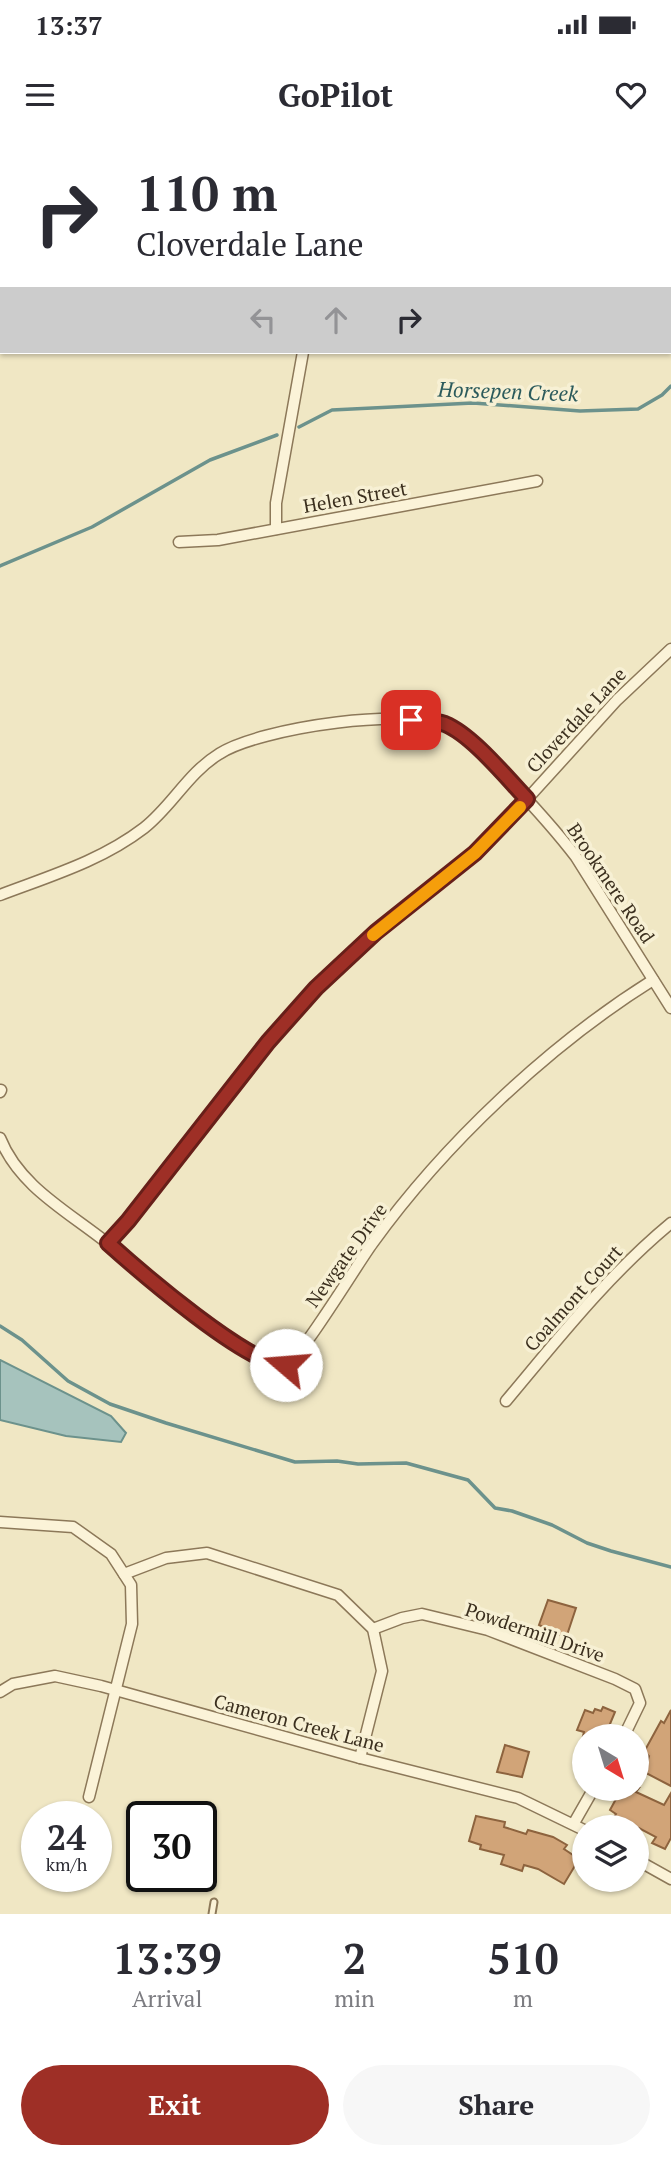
<!DOCTYPE html>
<style>
:root{--surface:#fff;--page:#f7f7f7;--text:#2b2b33;--muted:#7c7c81;--accent:#9e2f26}
body{margin:0;font-family:"PT Serif",serif;background:var(--page);color:var(--text);height:100vh;display:flex;flex-direction:column;font-size:26px;white-space:nowrap}
*{box-sizing:border-box;margin:0}
p{font-size:23px;color:var(--muted)}
.icon{flex:none;width:38px;height:38px;fill:none;stroke:currentColor;stroke-width:2;stroke-linecap:round;stroke-linejoin:round}
.map{position:relative;height:1774px;overflow:hidden}
.panel{display:flex;flex-direction:column;background:var(--surface);flex:1}
.panel>*{flex:none}
.banner{position:absolute;left:0px;top:0px;width:672px;height:214px;box-shadow:0 2px 5px #0004;background:#fff;color:var(--text);overflow:hidden}
.needle{width:46px;rotate:142deg}
.tools{position:absolute;left:572px;top:1584px;display:grid;gap:14px}
.tools a{display:grid;place-items:center;width:77px;height:77px;border-radius:50%;background:var(--surface);box-shadow:0 2px 5px #0004;font-size:35px}
.speed{position:absolute;left:21px;top:1661px;display:flex;gap:14px;font-size:35px;font-weight:700;text-align:center}
.speed>*{display:grid;place-content:center;width:91px;height:91px;border-radius:50%;background:var(--surface);box-shadow:0 2px 5px #0004;line-height:1}
.speed small{font-size:18px;font-weight:400}
.speed .limit{border:4px solid #111;border-radius:10px;background:#fff;color:#111}
.pin{position:absolute;display:grid;place-items:center;width:60px;height:60px;color:#fff;margin:-30px;border-radius:14px;box-shadow:0 4px 10px #0006}
.me{position:absolute;width:77px;margin:-38px;rotate:288deg;stroke-linejoin:round;filter:drop-shadow(0 0 5px #0008)}
.turn{display:flex;align-items:center;gap:24px;height:147px;padding:0 21px;font-size:32px}
.turn .icon{width:91px;height:91px;stroke-width:2.5}
.turn b{display:block;font-size:49px;line-height:60px}
.lanes{display:flex;align-items:center;height:66px;padding:0 21px;background:#0003;justify-content:center;gap:35px;direction:ltr}
.lanes .off{opacity:.35}
.eta{display:flex;justify-content:space-evenly;align-items:center;height:119px;text-align:center}
.eta b{font-size:42px;font-weight:700;line-height:49px}
.action{display:flex;gap:14px;margin-top:auto;padding:14px 21px}
.action a{flex:1;height:80px;border-radius:42px;background:var(--accent);color:#fff;font-size:28px;font-weight:700;line-height:80px;text-align:center}
.action a+a{background:var(--page);color:var(--text)}
.status{display:flex;justify-content:space-between;align-items:center;height:49px;padding:0 35px;background:var(--surface);direction:ltr}
.status svg{height:19px;fill:currentColor}
header{display:flex;justify-content:space-between;align-items:center;height:91px;padding:0 21px;background:var(--surface);font-size:32px;font-weight:700}
.map>svg:first-child{display:block}
</style>
<div class="status"><b>13:37</b><svg viewBox="0 0 49 12"><path d="M0 12V9h3v3zM5 12V6h3v6zM10 12V3h3v9zM15 12V0h3v12zM26 1h20v11H26zM47 4h2v5h-2z"/></svg></div>
<header><svg class="icon" aria-label="menu" viewBox="0 0 24 24"><path d="M4 6h16M4 12h16M4 18h16"/></svg>GoPilot<svg class="icon" aria-label="heart" viewBox="0 0 24 24"><path d="M12 20l-8-8c-3-5 5-10 8-4 3-6 11-1 8 4z"/></svg></header>
<div class="map">
<svg width="671" height="1774" viewBox="0 0 671 1774">
<rect width="100%" height="100%" fill="#f0e7c4"/>
<polygon fill="#a6c3bd" stroke="#6c928c" stroke-width="2" points="0,1220 111,1276 126,1293 121,1302 66,1296 0,1280"/>
<g fill="none" stroke-linecap="round" stroke-linejoin="round">
<g stroke="#6c928c" stroke-width="3.5">
<polyline points="299,287 332,270 473,263 580,271 638,269 662,255 671,246"/>
<polyline points="0,426 92,387 210,320 277,295"/>
<polyline points="0,1186 22,1200 68,1241 110,1264 166,1283 295,1322 337,1321 358,1324 406,1323 468,1340 495,1368 512,1371 552,1385 587,1403 611,1411 671,1427"/>
</g>
</g>
<g fill="#d1a478" stroke="#8d633e" stroke-width="2">
<polygon points="548,1460 576,1468 566,1498 539,1485"/>
<polygon points="603,1567 615,1572 605,1596 583,1596 584,1592 577,1590 585,1570 593,1573 595,1569 601,1571"/>
<polygon points="671,1570 671,1646 644,1632 649,1616 644,1612 661,1581 664,1583"/>
<polygon points="505,1605 529,1612 522,1637 497,1632"/>
<polygon points="622,1648 639,1648 636,1652 664,1665 671,1653 671,1698 665,1709 652,1703 656,1697 637,1687 618,1687 622,1681 614,1677 616,1674 610,1670"/>
<polygon points="476,1676 505,1682 504,1687 526,1694 528,1690 553,1697 567,1705 564,1709 579,1719 564,1744 538,1729 524,1725 522,1731 501,1724 504,1715 480,1709 481,1705 469,1701"/>
</g>
<g fill="none" stroke-linecap="round" stroke-linejoin="round">
<g stroke="#8c7859" stroke-width="9">
<polyline id="lane" points="212,1774 214,1762"/>
</g>
<g stroke="#8c7859" stroke-width="13">
<g id="street">
<polyline points="341,2 341,0"/>
<polyline points="595,2 595,0"/>
<polyline points="276,389 276,363 303,212"/>
<polyline points="179,402 218,400 537,341"/>
<path d="M0,755C50,736 101,721 144,688C172,666 188,633 219,614C258,588 416,564 456,590C473,601 488,618 502,633C528,660 553,687 576,717L671,868"/>
<polyline points="0,952 1,950"/>
<path d="M0,998C19,1046 67,1071 106,1102C158,1144 208,1187 265,1221C272,1224 279,1228 286,1225C300,1219 358,1123 372,1104C444,1004 549,905 653,840"/>
<polyline points="108,1103 128,1081 268,902 316,848 376,792 475,713 509,679 617,560 671,509"/>
<path d="M506,1261C558,1199 608,1135 671,1083"/>
<polyline points="0,1382 73,1387 111,1414 131,1445 132,1484 89,1657"/>
<polyline points="124,1434 166,1418 207,1413 338,1455 373,1489 382,1531 360,1618"/>
<polyline points="373,1489 402,1478 422,1474 488,1490 615,1539 635,1549 640,1563 624,1596"/>
<polyline points="0,1552 13,1544 55,1536 101,1546 360,1618 518,1658 584,1690"/>
<polyline points="574,1683 594,1648"/>
<polyline points="637,1720 671,1739"/>
</g>
</g>
<use href="#lane" stroke="#fbf3d8" stroke-width="5"/>
<use href="#street" stroke="#fbf3d8" stroke-width="10"/>
</g>
<g fill="none" stroke-linecap="round" stroke-linejoin="round">
<g stroke="#671f19" stroke-width="18">
<path id="route" d="M286,1225C252,1229 137,1129 108,1103L128,1081L268,902L316,848L376,792L475,713L527,659C506,637 472,595 445,584C434,580 422,581 411,580"/>
</g>
<use href="#route" stroke="#9e2f26" stroke-width="12"/>
<polyline stroke="#f59e0b" stroke-width="12" points="373,795 475,713 520,667"/>
</g>
<g text-anchor="middle" stroke-width="7" stroke-linejoin="round" paint-order="stroke">
<g font-size="19" fill="#3b2f1e" stroke="#f7f0d4">
<text transform="translate(355 357) rotate(-10)" y="7">Helen Street</text>
<text transform="translate(576 580) rotate(-47)" y="7">Cloverdale Lane</text>
<text transform="translate(611 743) rotate(56)" y="7">Brookmere Road</text>
<text transform="translate(346 1115) rotate(-54)" y="7">Newgate Drive</text>
<text transform="translate(573 1158) rotate(-48)" y="7">Coalmont Court</text>
<text transform="translate(535 1492) rotate(19)" y="7">Powdermill Drive</text>
<text transform="translate(299 1583) rotate(15)" y="7">Cameron Creek Lane</text>
</g>
<g font-size="21" font-style="italic" fill="#2c5b5c" stroke="#f7f0d4">
<text transform="translate(508 252) rotate(2)" y="7">Horsepen Creek</text>
</g>
</g>
</svg>
<div class="tools">
<a><svg class="needle" viewBox="-14 -14 28 28"><path d="M0-13l5 13h-10z" fill="#e53935"/><path d="M0 13l5-13h-10z" fill="#7c7c81"/></svg></a>
<a><svg class="icon" aria-label="layers" viewBox="0 0 24 24"><path d="M12 4l9 5-9 5-9-5zM3 14l9 5 9-5"/></svg></a>
</div>
<div class="speed"><div>24<small>km/h</small></div><div class="limit">30</div></div>
<div class="pin" style="left:411px;top:580px;background:#d93025"><svg class="icon" aria-label="arrive" viewBox="0 0 24 24"><path d="M6 21V4h12l-3 4 3 4H6"/></svg></div>
<svg class="me" style="left:286px;top:1225px" viewBox="-20 -20 40 40"><circle r="19" fill="#fff"/><path d="M0-13L10 11 0 6-10 11z" fill="#9e2f26"/></svg>
<div class="banner">
<div class="turn"><svg class="icon" aria-label="right" viewBox="0 0 24 24"><path d="M7 20v-9h11M14 6l5 5-5 5"/></svg><div><b>110 m</b>Cloverdale Lane</div></div>
<div class="lanes"><svg class="icon off" aria-label="left" viewBox="0 0 24 24"><path d="M17 20v-9H6M10 6l-5 5 5 5"/></svg><svg class="icon off" aria-label="ahead" viewBox="0 0 24 24"><path d="M12 20V5M6 11l6-6 6 6"/></svg><svg class="icon" aria-label="right" viewBox="0 0 24 24"><path d="M7 20v-9h11M14 6l5 5-5 5"/></svg></div>
</div>
</div>
<section class="panel">
<div class="eta">
<div><b>13:39</b><p>Arrival</p></div>
<div><b>2</b><p>min</p></div>
<div><b>510</b><p>m</p></div>
</div>
<div class="action"><a>Exit</a><a>Share</a></div>
</section>
